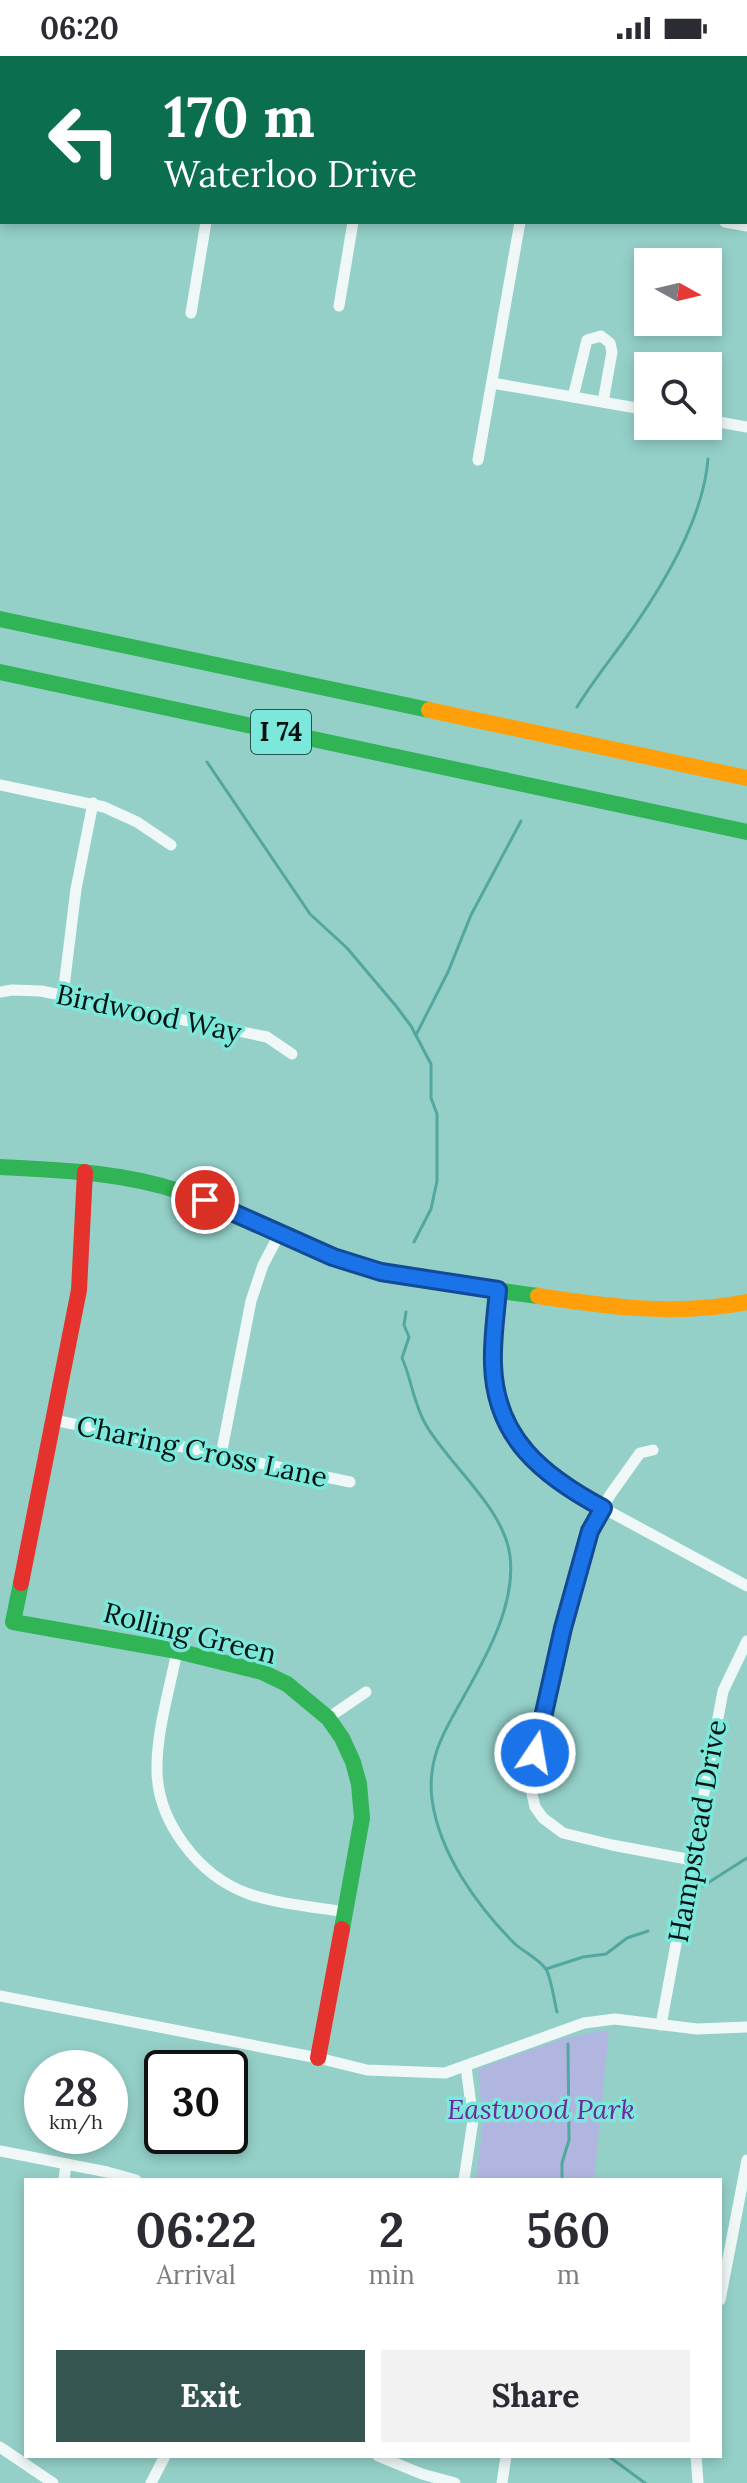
<!DOCTYPE html>
<style>
:root{--surface:#fff;--page:#f2f2f3;--text:#2b2b33;--muted:#7c7c81;--accent:#345550}
body{margin:0;font-family:Lora,serif;background:var(--page);color:var(--text);height:100vh;display:flex;flex-direction:column;font-size:30px;white-space:nowrap}
*{box-sizing:border-box;margin:0}
p{font-size:26px;color:var(--muted)}
.icon{flex:none;width:44px;height:44px;fill:none;stroke:currentColor;stroke-width:2;stroke-linecap:round;stroke-linejoin:round}
.map{position:relative;flex:1;overflow:hidden}
.drawer{position:absolute;left:24px;top:2122px;width:698px;height:280px;display:flex;flex-direction:column;background:var(--surface);border-radius:0px;box-shadow:0 4px 12px #0003}
.drawer>*{flex:none}
.banner{position:absolute;left:0px;top:0px;width:748px;height:168px;box-shadow:0 4px 12px #0003;background:#0b6e4f;color:#fff;overflow:hidden}
.needle{width:52px;rotate:98deg}
.buttons{position:absolute;left:634px;top:192px;display:grid;gap:16px}
.buttons a{display:grid;place-items:center;width:88px;height:88px;border-radius:0px;background:var(--surface);box-shadow:0 4px 12px #0003;font-size:40px}
.speed{position:absolute;left:24px;top:1994px;display:flex;gap:16px;font-size:40px;font-weight:700;text-align:center}
.speed>*{display:grid;place-content:center;width:104px;height:104px;border-radius:50%;background:var(--surface);box-shadow:0 4px 12px #0003;line-height:1}
.speed small{font-size:20px;font-weight:400}
.speed .limit{border:4px solid #111;border-radius:12px;background:#fff;color:#111}
.pin{position:absolute;display:grid;place-items:center;width:68px;height:68px;color:#fff;margin:-34px;border:4px solid #fff;border-radius:50%;box-shadow:0 2px 8px #0007}
.me{position:absolute;width:88px;margin:-44px;rotate:12deg;stroke-linejoin:round;filter:drop-shadow(0 0 6px #0008)}
.turn{display:flex;align-items:center;gap:28px;height:168px;padding:0 32px;font-size:36px}
.turn .icon{width:104px;height:104px;stroke-width:2.5}
.turn b{display:block;font-size:56px;line-height:68px}
.eta{display:flex;justify-content:space-evenly;align-items:center;height:136px;text-align:center}
.eta b{font-size:48px;font-weight:700;line-height:56px}
.cta{display:flex;gap:16px;margin-top:auto;padding:16px 32px}
.cta a{flex:1;height:92px;border-radius:0px;background:var(--accent);color:#fff;font-size:32px;font-weight:700;line-height:92px;text-align:center}
.cta a+a{background:var(--page);color:var(--text)}
.status{display:flex;justify-content:space-between;align-items:center;height:56px;padding:0 40px;background:var(--surface);direction:ltr}
.status svg{height:22px;fill:currentColor}
.map>svg:first-child{display:block}
</style>
<div class="status"><b>06:20</b><svg viewBox="0 0 49 12"><path d="M0 12V9h3v3zM5 12V6h3v6zM10 12V3h3v9zM15 12V0h3v12zM26 1h20v11H26zM47 4h2v5h-2z"/></svg></div>
<div class="map">
<svg width="747" height="2427" viewBox="0 0 747 2427">
<rect width="100%" height="100%" fill="#94d0c8"/>
<polygon fill="#b1b6e0" points="609,1974 594,2124 476,2124 483,2065 478,2013 565,1982"/>
<g fill="none" stroke-linecap="round" stroke-linejoin="round">
<g stroke="#52a79e" stroke-width="3">
<path d="M577,651C591,628 607,608 623,586C660,535 703,466 708,403"/>
<polyline points="207,706 310,858 347,892 396,950 411,970 431,1008 431,1042 437,1058 437,1125 431,1153 414,1186"/>
<polyline points="416,979 448,916 471,859 521,765"/>
<path d="M406,1256L404,1269L409,1281L402,1302C412,1324 413,1347 426,1369C450,1410 504,1452 510,1500C516,1549 486,1601 463,1642C444,1675 427,1703 432,1743C439,1797 477,1850 515,1888C524,1896 542,1905 547,1915C552,1927 554,1944 557,1956"/>
<polyline points="703,1830 747,1802"/>
<polyline points="546,1913 583,1901 606,1898 627,1882 648,1875"/>
<polyline points="562,2124 562,2107 569,2084 568,1988"/>
<polyline points="608,2400 645,2427"/>
</g>
<g stroke="#eff8f7" stroke-width="11">
<polyline points="235,2 235,0"/>
<polyline points="382,2 383,0"/>
<polyline points="549,2 550,0"/>
<polyline points="725,166 747,170"/>
<polyline points="339,250 353,166"/>
<polyline points="191,257 206,166"/>
<polyline points="492,327 648,354"/>
<polyline points="573,341 587,284 601,280 610,287 612,296 603,346"/>
<polyline points="708,364 747,371"/>
<polyline points="478,404 520,166"/>
<polyline points="0,729 104,751 137,766 171,789"/>
<polyline points="0,936 12,934 41,935 267,981 292,998"/>
<polyline points="63,939 76,833 93,747"/>
<polyline points="498,1234 493,1290 493,1312 497,1341 507,1368 533,1405 566,1432 747,1530"/>
<polyline points="54,1364 350,1426"/>
<polyline points="653,1394 640,1397 610,1439 590,1475 563,1572 540,1673 530,1729 535,1751 543,1762 563,1777 612,1789 692,1804"/>
<polyline points="221,1399 251,1245 263,1209 280,1177"/>
<path d="M177,1595C170,1632 157,1673 157,1711C156,1764 198,1820 249,1838C279,1848 314,1851 346,1856"/>
<polyline points="328,1662 366,1636"/>
<polyline points="0,1940 318,2002 367,2014 445,2017 584,1967 615,1963 697,1973 747,1971"/>
<polyline points="661,1969 723,1635 747,1585"/>
<polyline points="0,2095 107,2116 136,2124"/>
<polyline points="64,2124 66,2108"/>
<polyline points="464,2124 473,2064 466,2011"/>
<polyline points="720,2244 747,2104"/>
<polyline points="0,2391 53,2427"/>
<polyline points="378,2400 422,2418 455,2427"/>
<polyline points="696,2400 698,2427"/>
<polyline points="151,2427 165,2400"/>
<polyline points="502,2427 506,2400"/>
</g>
<g stroke="#30b455" stroke-width="16">
<polyline points="0,563 429,654"/>
<polyline points="0,616 747,776"/>
<path d="M0,1111C61,1114 123,1116 182,1136C242,1156 296,1191 357,1209C416,1226 477,1231 538,1240"/>
<polyline points="21,1527 13,1566 177,1595 262,1616 287,1628 328,1662 342,1682 353,1706 359,1728 362,1762 342,1873"/>
</g>
<g stroke="#ff9f0a" stroke-width="16">
<polyline points="729,0 747,1"/>
<polyline points="429,654 747,722"/>
<path d="M538,1240C609,1251 676,1260 747,1246"/>
</g>
<g stroke="#e5322d" stroke-width="16">
<polyline points="21,1527 79,1234 85,1116"/>
<polyline points="318,2002 342,1873"/>
</g>
</g>
<g fill="none" stroke-linecap="round" stroke-linejoin="round">
<g stroke="#114b97" stroke-width="20">
<path id="route" d="M205,1144L333,1201L381,1216L498,1234C496,1258 492,1283 493,1308C495,1382 543,1420 603,1452L590,1475L563,1572L535,1697"/>
</g>
<use href="#route" stroke="#1a73e8" stroke-width="14"/>
</g>
<g text-anchor="middle" stroke-width="7" stroke-linejoin="round" paint-order="stroke">
<rect fill="#7ce8db" stroke="#25534d" stroke-width="2" x="251" y="654" width="60" height="44" rx="6"/>
<g font-size="26" font-weight="bold" fill="#001310">
<text x="281" y="685">I 74</text>
</g>
<g font-size="28" fill="#001310" stroke="#7ce8db">
<text transform="translate(149 957) rotate(12)" y="10">Birdwood Way</text>
<text transform="translate(202 1395) rotate(12)" y="10">Charing Cross Lane</text>
<text transform="translate(190 1577) rotate(14)" y="10">Rolling Green</text>
<text transform="translate(697 1775) rotate(-80)" y="10">Hampstead Drive</text>
</g>
<g font-size="28" font-style="italic" fill="#6c2a9f" stroke="#7ce8db">
<text x="541" y="2063">Eastwood Park</text>
</g>
</g>
</svg>
<div class="buttons">
<a><svg class="needle" viewBox="-14 -14 28 28"><path d="M0-13l5 13h-10z" fill="#e53935"/><path d="M0 13l5-13h-10z" fill="#7c7c81"/></svg></a>
<a><svg class="icon" aria-label="search" viewBox="0 0 24 24"><circle cx="10" cy="10" r="6"/><path d="M15 15l6 6"/></svg></a>
</div>
<div class="speed"><div>28<small>km/h</small></div><div class="limit">30</div></div>
<div class="pin" style="left:205px;top:1144px;background:#d93025"><svg class="icon" aria-label="arrive" viewBox="0 0 24 24"><path d="M6 21V4h12l-3 4 3 4H6"/></svg></div>
<svg class="me" style="left:535px;top:1697px" viewBox="-20 -20 40 40"><circle r="17" fill="#1a73e8" stroke="#fff" stroke-width="3"/><path d="M0-11L8 9 0 5-8 9z" fill="#fff"/></svg>
<div class="banner">
<div class="turn"><svg class="icon" aria-label="left" viewBox="0 0 24 24"><path d="M17 20v-9H6M10 6l-5 5 5 5"/></svg><div><b>170 m</b>Waterloo Drive</div></div>
</div>
<section class="drawer">
<div class="eta">
<div><b>06:22</b><p>Arrival</p></div>
<div><b>2</b><p>min</p></div>
<div><b>560</b><p>m</p></div>
</div>
<div class="cta"><a>Exit</a><a>Share</a></div>
</section>
</div>
